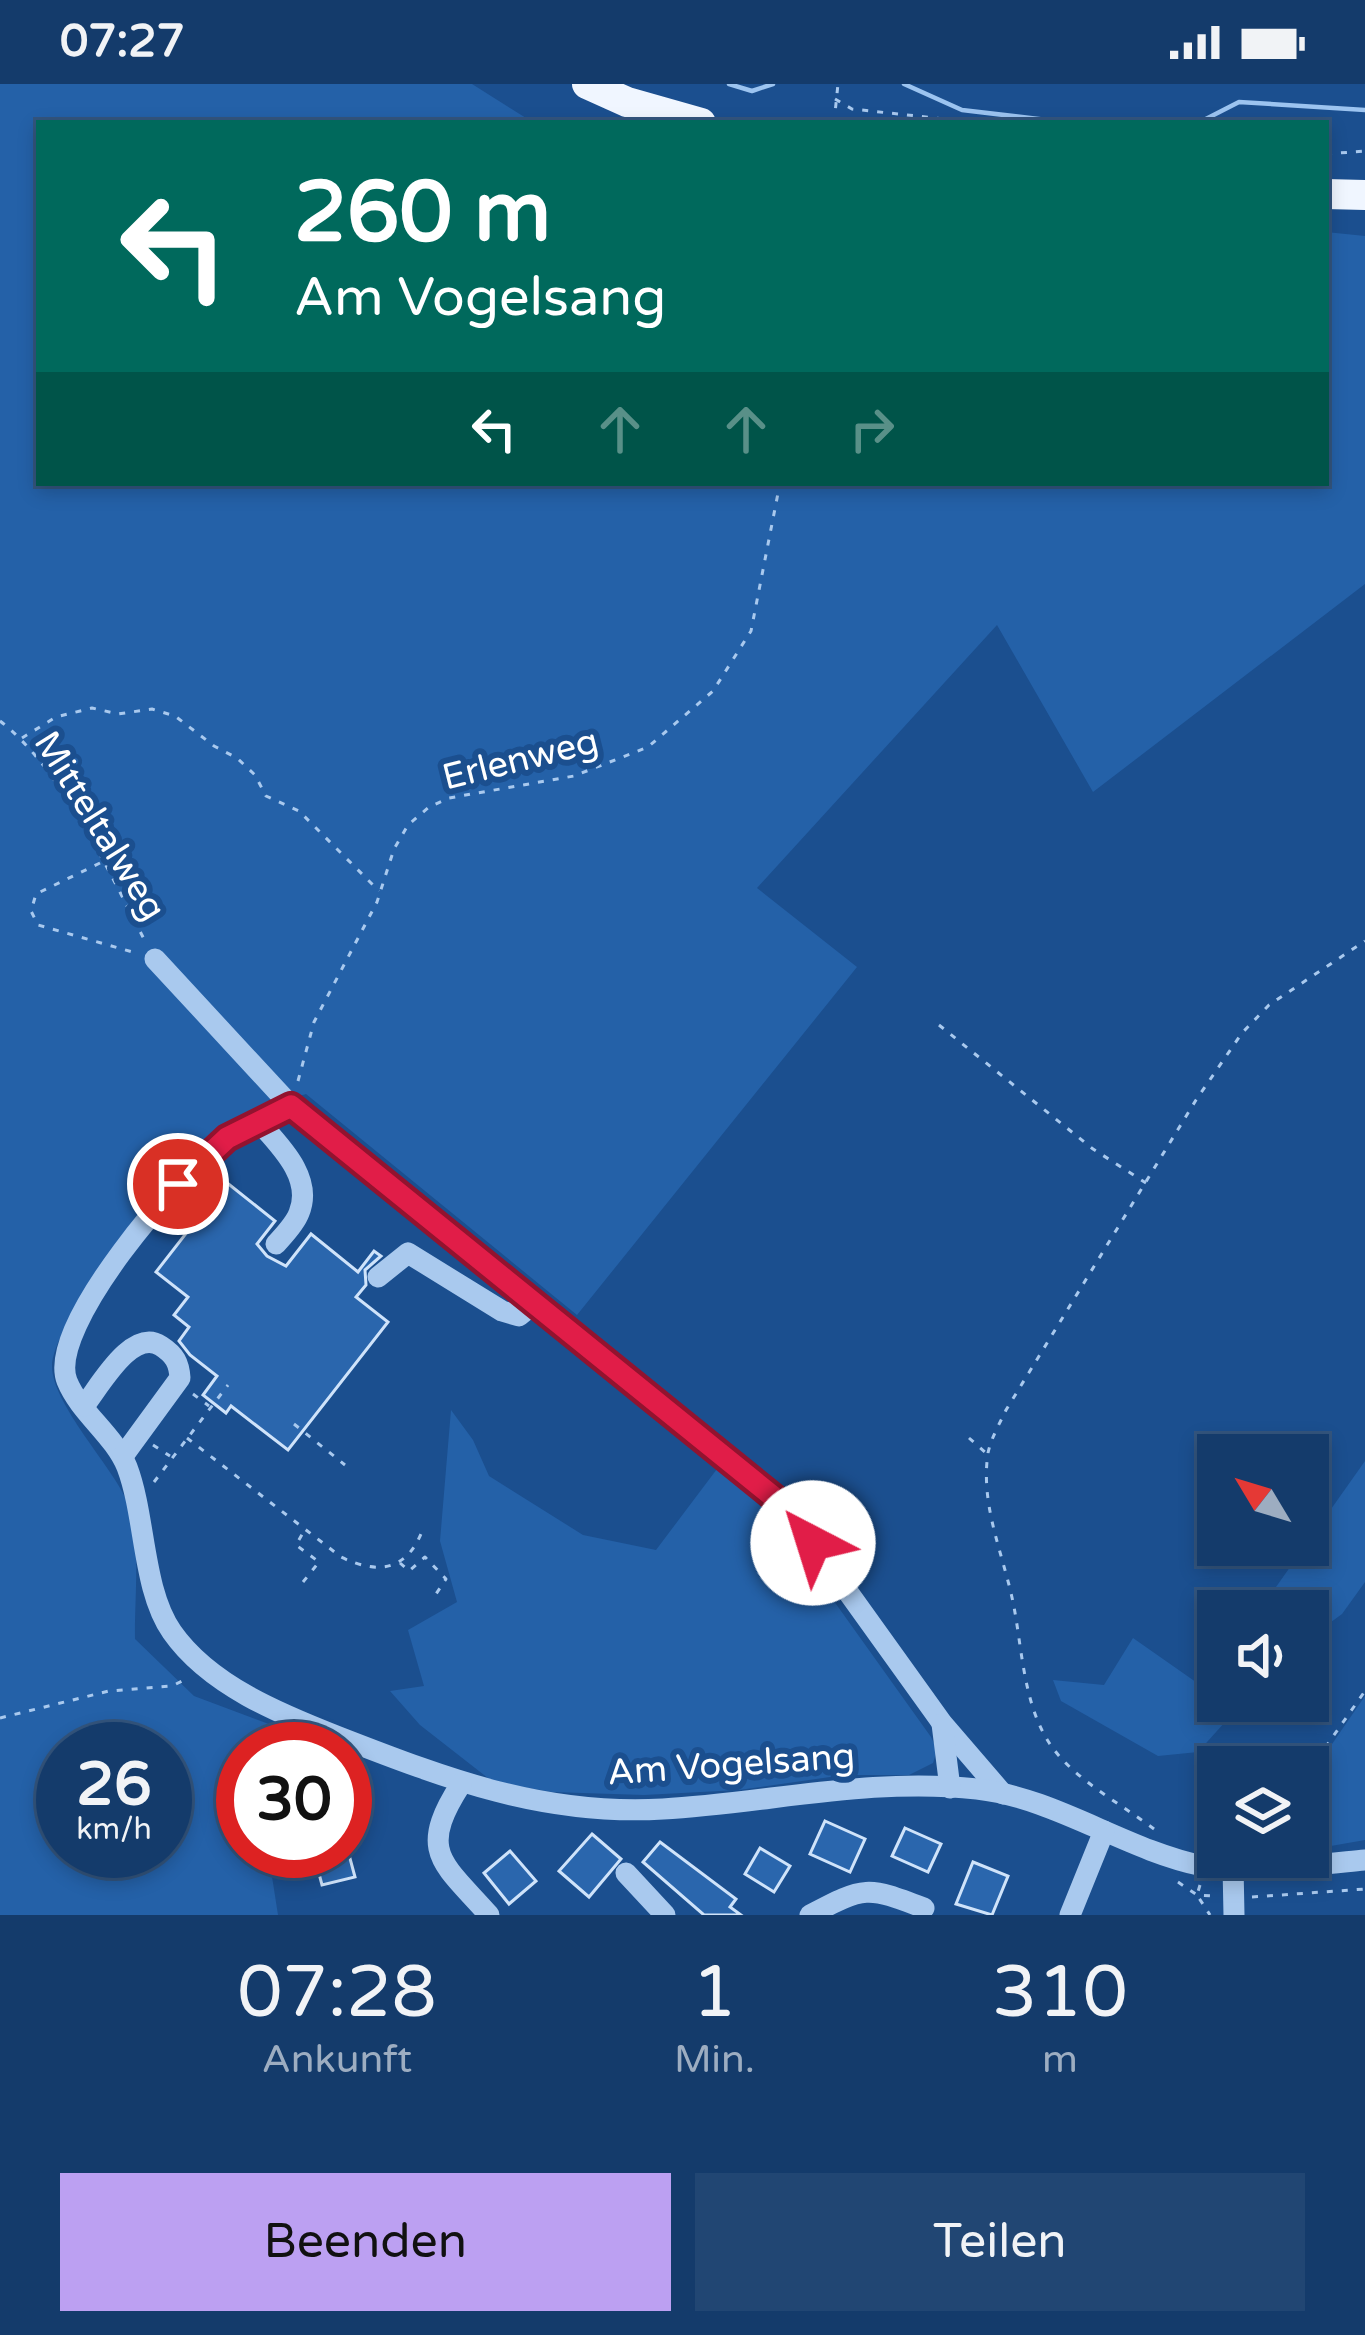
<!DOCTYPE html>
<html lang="de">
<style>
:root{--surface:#143b6b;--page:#214673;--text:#f1f3f6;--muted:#9dadc1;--line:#33557e;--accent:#bca0f2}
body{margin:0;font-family:"Varela Round",sans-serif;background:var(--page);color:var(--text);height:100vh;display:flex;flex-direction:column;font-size:45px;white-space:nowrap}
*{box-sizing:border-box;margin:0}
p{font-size:39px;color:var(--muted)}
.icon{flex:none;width:66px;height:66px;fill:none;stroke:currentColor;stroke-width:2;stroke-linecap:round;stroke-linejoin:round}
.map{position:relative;height:1831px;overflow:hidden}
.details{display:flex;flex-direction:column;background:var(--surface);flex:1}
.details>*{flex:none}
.hud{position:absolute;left:36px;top:36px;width:1293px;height:366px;border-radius:0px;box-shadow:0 6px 18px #0003,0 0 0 3px var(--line);background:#00695c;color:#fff;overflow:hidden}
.needle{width:78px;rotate:308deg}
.controls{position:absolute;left:1197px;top:1350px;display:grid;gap:24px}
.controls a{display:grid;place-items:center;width:132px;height:132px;border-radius:0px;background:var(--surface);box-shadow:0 6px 18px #0003,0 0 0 3px var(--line);font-size:60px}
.speed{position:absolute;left:36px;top:1638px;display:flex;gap:24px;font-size:60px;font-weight:700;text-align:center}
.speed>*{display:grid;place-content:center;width:156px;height:156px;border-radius:50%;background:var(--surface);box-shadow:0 6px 18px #0003,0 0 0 3px var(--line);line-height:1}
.speed small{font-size:30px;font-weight:400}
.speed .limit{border:18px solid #d22;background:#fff;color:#111}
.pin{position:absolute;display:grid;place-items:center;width:102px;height:102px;color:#fff;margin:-51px;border:6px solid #fff;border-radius:50%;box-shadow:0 3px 12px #0007}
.me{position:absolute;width:132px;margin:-66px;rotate:320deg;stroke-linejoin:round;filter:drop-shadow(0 0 9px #0008)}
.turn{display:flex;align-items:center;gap:42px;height:252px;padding:0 60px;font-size:54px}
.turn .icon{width:156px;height:156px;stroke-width:2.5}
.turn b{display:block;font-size:84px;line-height:102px}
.lanes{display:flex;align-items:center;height:114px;padding:0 60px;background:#0003;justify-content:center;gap:60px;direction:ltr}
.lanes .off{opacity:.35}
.eta{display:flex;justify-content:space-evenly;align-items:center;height:204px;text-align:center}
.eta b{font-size:72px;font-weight:600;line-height:84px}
.button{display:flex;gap:24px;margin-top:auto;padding:24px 60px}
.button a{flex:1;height:138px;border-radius:0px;background:var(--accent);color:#111;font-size:48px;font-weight:600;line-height:138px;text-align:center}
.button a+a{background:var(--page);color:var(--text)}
.status{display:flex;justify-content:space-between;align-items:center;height:84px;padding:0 60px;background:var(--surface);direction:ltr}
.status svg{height:33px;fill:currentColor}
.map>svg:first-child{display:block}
</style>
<div class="status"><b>07:27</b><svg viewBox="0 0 49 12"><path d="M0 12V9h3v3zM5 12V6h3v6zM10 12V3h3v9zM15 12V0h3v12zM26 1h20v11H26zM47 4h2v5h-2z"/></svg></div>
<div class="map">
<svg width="1365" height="1831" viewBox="0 0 1365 1831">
<rect width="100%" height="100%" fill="#1b4f8f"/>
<g fill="#2461a8" fill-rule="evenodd">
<path d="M0,0H472L534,39H39V399H1326V148L1365,152V500L1093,708L997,541L757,804L857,883L577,1231L306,1010C280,1018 252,1027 229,1041C188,1067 52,1235 52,1282C52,1320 112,1382 127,1417C142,1452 134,1516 135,1555L194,1612L336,1665H243V1767H268L278,1831H0ZM63,1665H165V1767H63Z"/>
<polygon points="451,1326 473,1356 489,1392 583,1451 656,1466 720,1381 781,1443 931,1653 937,1666 933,1679 909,1691 844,1691 739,1706 644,1711 552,1708 493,1698 420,1641 390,1607 424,1602 408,1546 457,1518 440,1457"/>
<polygon points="1365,1377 1365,1498 1342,1530 1308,1555 1308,1527 1259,1527"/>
<polygon points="1133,1554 1203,1603 1218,1584 1218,1617 1244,1617 1198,1668 1158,1672 1061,1617 1053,1596 1104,1601"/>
<polygon points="1365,1612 1365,1756 1308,1766 1308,1695"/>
</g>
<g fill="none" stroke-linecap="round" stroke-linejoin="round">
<g stroke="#9cc4f0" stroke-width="4.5">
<polyline points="729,0 752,7 773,0"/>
<polyline points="904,0 962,26 1072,39"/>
<polyline points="1198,39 1239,18 1365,26"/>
</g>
</g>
<g fill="#2a66ad" stroke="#cfe3fa" stroke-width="3">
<polygon points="226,1098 275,1137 257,1160 267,1172 286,1182 311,1150 358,1188 374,1167 381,1172 365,1186 366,1201 356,1213 388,1238 288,1366 231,1322 226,1329 203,1311 217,1292 190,1271 179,1257 189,1243 174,1231 188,1213 156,1188"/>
<polygon points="825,1737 865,1755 850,1788 810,1770"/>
<polygon points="905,1744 941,1760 928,1788 892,1772"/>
<polygon points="592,1750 621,1775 589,1813 559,1787"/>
<polygon points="660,1758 736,1815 730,1823 741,1831 704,1831 643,1778"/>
<polygon points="760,1764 790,1782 774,1808 745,1790"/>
<polygon points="313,1767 348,1767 355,1793 322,1801"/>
<polygon points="510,1767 536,1797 509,1820 484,1789"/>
<polygon points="973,1778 1008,1792 992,1831 956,1820"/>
</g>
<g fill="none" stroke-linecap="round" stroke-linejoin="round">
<g stroke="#a9c9ee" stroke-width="3" stroke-dasharray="6 9" stroke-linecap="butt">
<polyline points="835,15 852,25 981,39"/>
<polyline points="834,39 838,0"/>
<polyline points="1326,70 1365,67"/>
<path d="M0,637C62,685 109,788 145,857"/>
<polyline points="22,654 56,633 92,624 118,630 152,625 175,632 214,662 237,674 255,691 266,712 299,727 379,807"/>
<polyline points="100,779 36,810 31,827 38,841 136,869"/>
<polyline points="939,941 1093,1065 1146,1099"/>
<polyline points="298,997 314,938 377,818 394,765 408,741 429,723 449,714 574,692 648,663 713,607 751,547 780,399"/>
<polyline points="193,1310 209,1322"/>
<polyline points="294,1340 345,1381"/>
<path d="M187,1354L341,1473C380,1492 409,1486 424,1442"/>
<polyline points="969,1354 987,1370"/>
<polyline points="153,1361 170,1372"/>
<polyline points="154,1398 228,1301"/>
<polyline points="400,1479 409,1487 425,1473 446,1495 436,1510"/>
<polyline points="303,1498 319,1478 296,1461 304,1447"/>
<polyline points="0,1634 109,1607 172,1602 186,1595"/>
<polyline points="1308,1688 1365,1607"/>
<path d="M1154,1745C1120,1719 1071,1694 1048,1657C1024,1619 1022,1566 1014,1523C1004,1471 980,1423 988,1369C991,1354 1000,1339 1006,1326L1196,1016L1242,949L1269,921L1365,857"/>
<polyline points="1212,1763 1218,1754"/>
<polyline points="1178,1798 1197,1811 1212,1812"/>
<polyline points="1200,1801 1197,1811 1210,1831"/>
<polyline points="1252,1813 1365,1805"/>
</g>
<g stroke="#a9c9ee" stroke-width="21">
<polyline points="155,875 291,1022 787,1423 942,1639 1003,1710"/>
<path d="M291,1022C271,1037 245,1041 224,1057C181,1088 46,1243 67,1297C80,1329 114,1351 127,1383C146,1433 142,1505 172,1548C209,1601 280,1630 339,1653C447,1695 544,1732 663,1725C768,1719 871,1693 977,1705C1056,1714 1125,1766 1203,1782C1242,1790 1323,1780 1365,1776"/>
<path d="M258,1037C278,1060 314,1093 299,1129C295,1140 284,1151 276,1160"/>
<polyline points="378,1193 408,1169 502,1227 519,1232 536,1218"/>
<path d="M84,1322C100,1302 132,1243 161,1262C175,1271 179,1279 180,1294L123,1372"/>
<polyline points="942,1640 950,1704"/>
<path d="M461,1700C417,1768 442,1778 489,1831"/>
<polyline points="1233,1782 1234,1831"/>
<polyline points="626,1789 665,1831"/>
<path d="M810,1831C865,1802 867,1802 924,1824"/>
<polyline points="1070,1831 1104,1747"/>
</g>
<g stroke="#f0f6ff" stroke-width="30">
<polyline points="587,0 627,18 701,39"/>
<polyline points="1326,110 1365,111"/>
</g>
</g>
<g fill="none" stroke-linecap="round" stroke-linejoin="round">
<g stroke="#92132f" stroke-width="30">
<polyline id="route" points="178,1100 227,1054 291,1022 787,1424 813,1459"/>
</g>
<use href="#route" stroke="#e11d48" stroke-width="21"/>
</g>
<g text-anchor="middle" stroke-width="12" stroke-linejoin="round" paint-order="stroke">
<g font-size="36" fill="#fff" stroke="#1b4f8f">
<text transform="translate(520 674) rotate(-14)" y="13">Erlenweg</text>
<text transform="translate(101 741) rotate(58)" y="13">Mitteltalweg</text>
<text transform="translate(731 1679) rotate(-4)" y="13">Am Vogelsang</text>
</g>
</g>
</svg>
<div class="controls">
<a><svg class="needle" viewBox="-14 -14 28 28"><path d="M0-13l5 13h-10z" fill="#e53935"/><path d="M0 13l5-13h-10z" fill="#9dadc1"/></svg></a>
<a><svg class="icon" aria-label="sound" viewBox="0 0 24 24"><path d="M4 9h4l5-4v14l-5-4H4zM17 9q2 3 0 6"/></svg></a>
<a><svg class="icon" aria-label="layers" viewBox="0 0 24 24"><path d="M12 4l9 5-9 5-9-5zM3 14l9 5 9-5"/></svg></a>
</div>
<div class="speed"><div>26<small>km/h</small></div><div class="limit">30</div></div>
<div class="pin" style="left:178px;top:1100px;background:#d93025"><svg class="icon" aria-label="arrive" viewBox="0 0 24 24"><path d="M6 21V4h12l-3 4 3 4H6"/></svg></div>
<svg class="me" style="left:813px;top:1459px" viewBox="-20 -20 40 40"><circle r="19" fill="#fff"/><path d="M0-13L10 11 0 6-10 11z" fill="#e11d48"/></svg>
<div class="hud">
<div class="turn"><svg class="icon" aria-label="left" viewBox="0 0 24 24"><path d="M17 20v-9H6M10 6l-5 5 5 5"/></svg><div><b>260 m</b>Am Vogelsang</div></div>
<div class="lanes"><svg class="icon" aria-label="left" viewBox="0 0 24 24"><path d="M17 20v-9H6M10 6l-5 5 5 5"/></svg><svg class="icon off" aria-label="ahead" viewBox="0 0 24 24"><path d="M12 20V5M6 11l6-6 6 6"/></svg><svg class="icon off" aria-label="ahead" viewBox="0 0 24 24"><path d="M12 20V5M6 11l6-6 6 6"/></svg><svg class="icon off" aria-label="right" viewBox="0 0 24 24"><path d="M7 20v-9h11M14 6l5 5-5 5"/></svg></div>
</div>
</div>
<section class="details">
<div class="eta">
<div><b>07:28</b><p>Ankunft</p></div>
<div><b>1</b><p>Min.</p></div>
<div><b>310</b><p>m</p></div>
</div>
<div class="button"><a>Beenden</a><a>Teilen</a></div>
</section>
